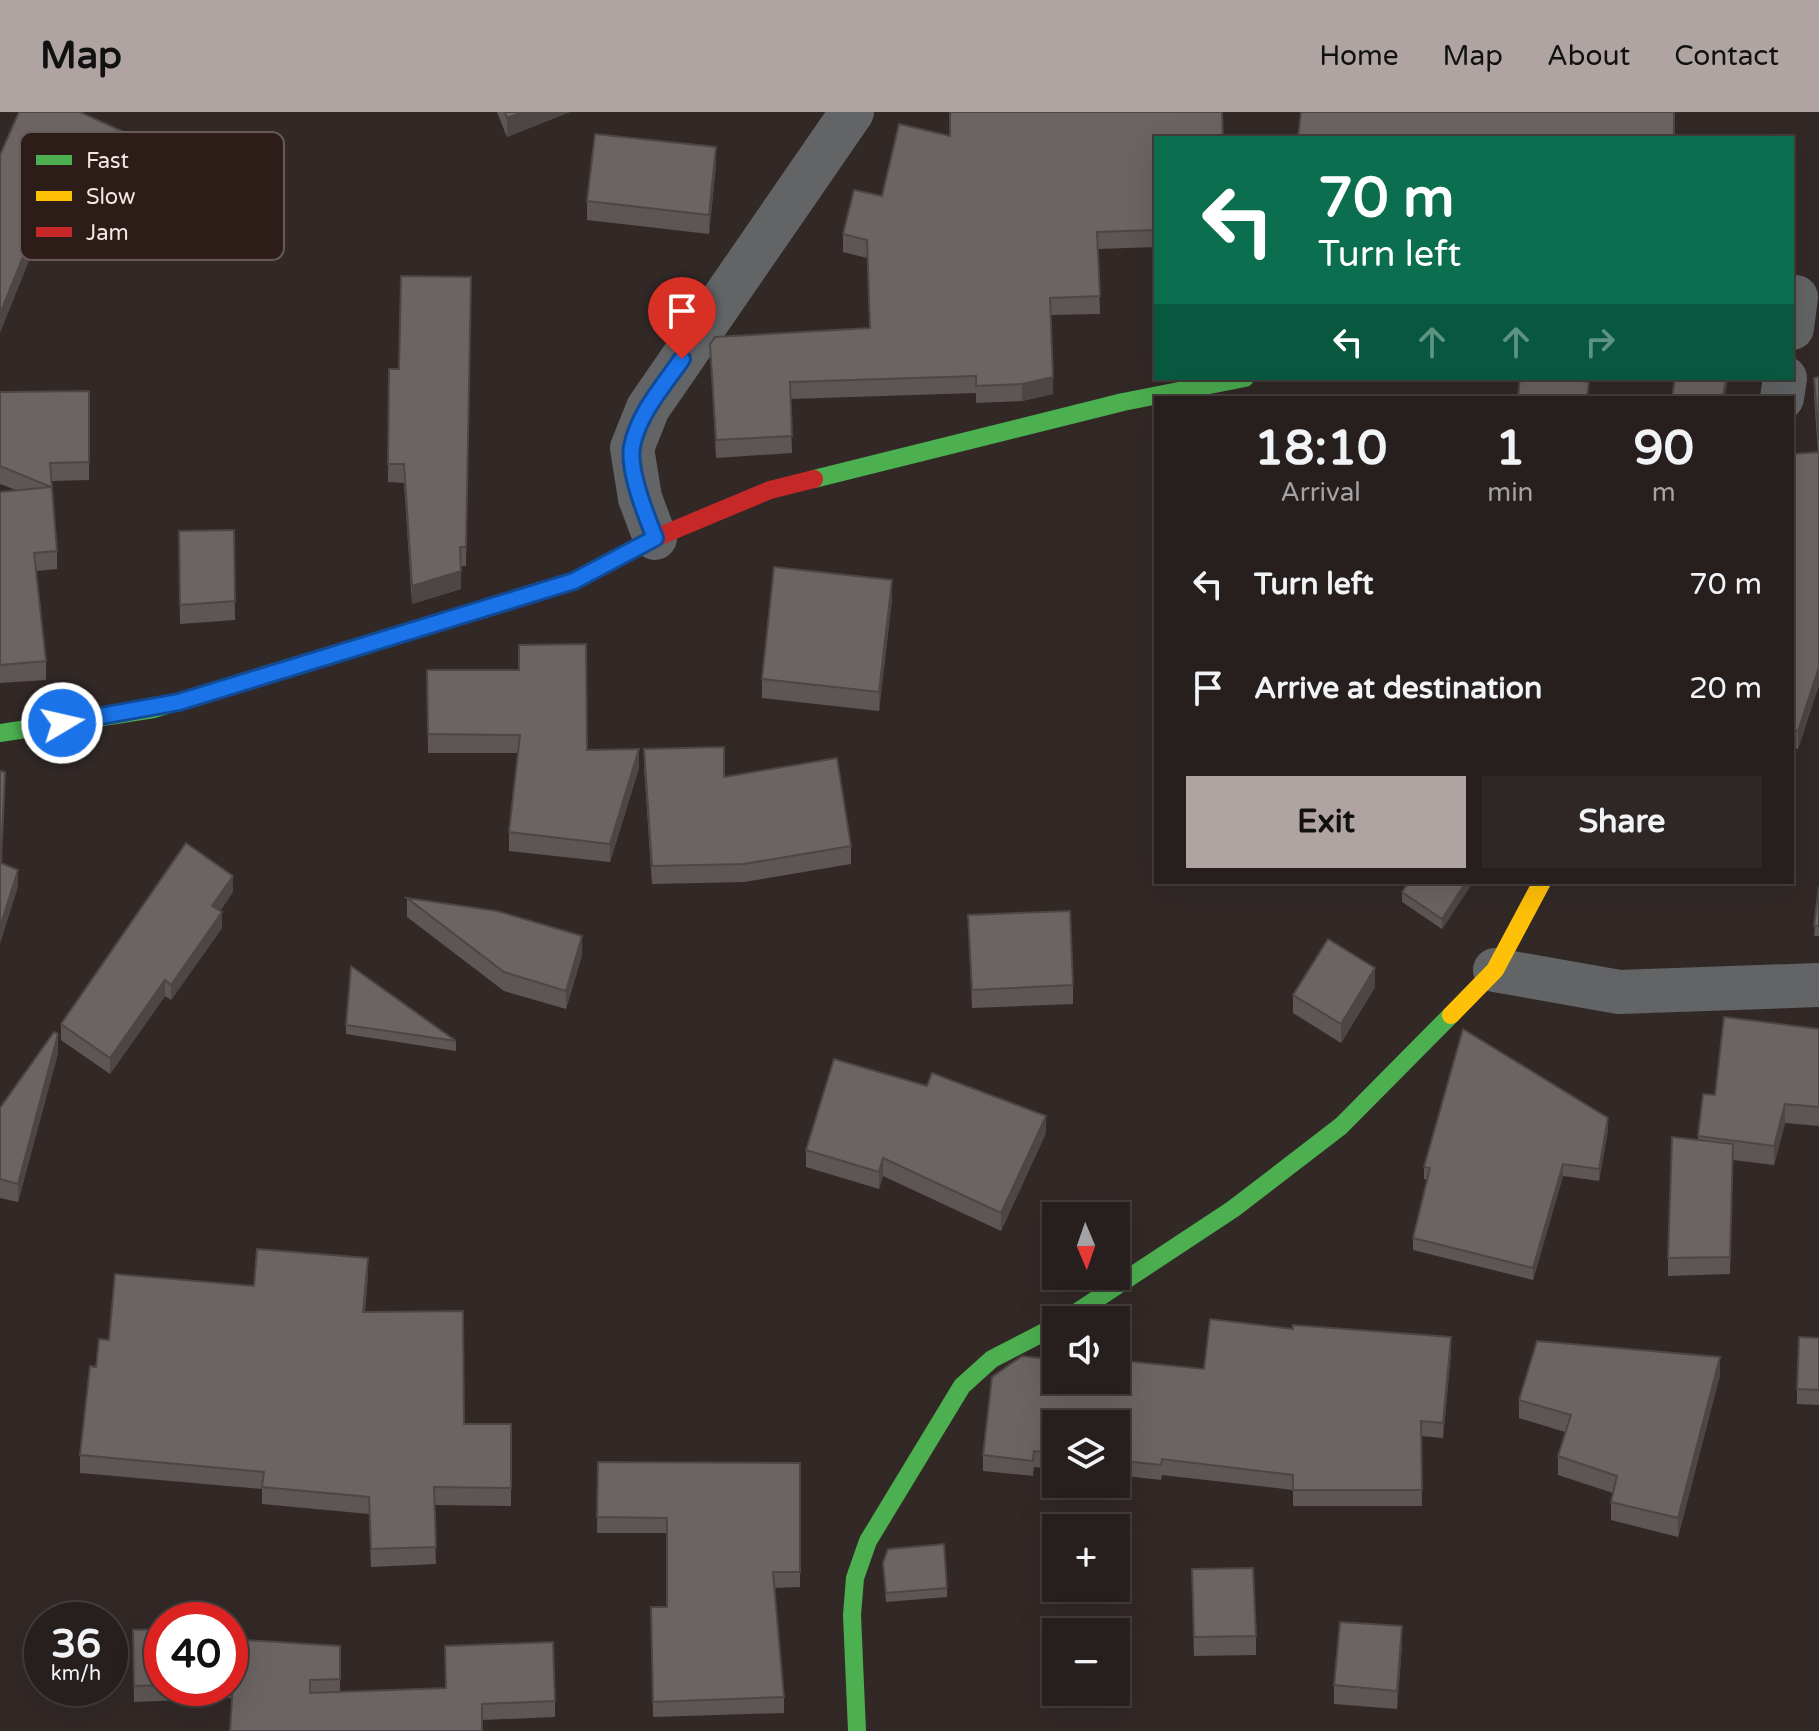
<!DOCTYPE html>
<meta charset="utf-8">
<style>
:root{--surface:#261f1d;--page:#2e2726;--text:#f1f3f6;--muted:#a4a2a4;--line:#423d3b;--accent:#afa4a2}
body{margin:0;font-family:"Varela Round",sans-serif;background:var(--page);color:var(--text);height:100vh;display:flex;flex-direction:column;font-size:30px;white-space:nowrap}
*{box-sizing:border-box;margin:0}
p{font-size:26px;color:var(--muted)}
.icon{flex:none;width:44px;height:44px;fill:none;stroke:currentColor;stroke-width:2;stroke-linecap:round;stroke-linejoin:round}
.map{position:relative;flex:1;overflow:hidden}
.side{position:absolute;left:1154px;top:284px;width:640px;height:488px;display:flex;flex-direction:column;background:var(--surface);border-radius:0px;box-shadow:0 8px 32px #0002,0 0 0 2px var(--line)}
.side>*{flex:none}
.banner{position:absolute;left:1154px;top:24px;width:640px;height:244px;border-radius:0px;box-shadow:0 8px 32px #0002,0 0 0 2px var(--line);background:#0b6e4f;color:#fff;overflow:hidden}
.needle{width:52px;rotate:178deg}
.controls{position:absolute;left:1042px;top:1090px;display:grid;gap:16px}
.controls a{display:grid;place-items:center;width:88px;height:88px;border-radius:0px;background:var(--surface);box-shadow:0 8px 32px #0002,0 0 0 2px var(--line);font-size:40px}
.speed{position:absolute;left:24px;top:1490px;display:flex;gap:16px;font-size:40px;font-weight:700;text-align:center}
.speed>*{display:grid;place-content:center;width:104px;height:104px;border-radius:50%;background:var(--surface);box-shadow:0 8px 32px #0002,0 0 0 2px var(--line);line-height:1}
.speed small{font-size:20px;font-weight:400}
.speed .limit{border:12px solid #d22;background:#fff;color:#111}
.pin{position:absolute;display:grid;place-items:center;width:68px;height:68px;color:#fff;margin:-82px -34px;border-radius:50% 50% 50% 0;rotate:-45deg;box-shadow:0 0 8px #0007}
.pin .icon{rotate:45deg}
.me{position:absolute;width:88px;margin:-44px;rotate:81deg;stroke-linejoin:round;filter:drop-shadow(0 0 6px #0008)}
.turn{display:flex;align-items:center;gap:28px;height:168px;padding:0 32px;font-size:36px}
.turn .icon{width:104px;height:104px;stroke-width:2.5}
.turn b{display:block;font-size:56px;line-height:68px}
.lanes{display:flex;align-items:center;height:76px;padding:0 32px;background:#0003;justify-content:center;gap:40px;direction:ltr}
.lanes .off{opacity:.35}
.eta{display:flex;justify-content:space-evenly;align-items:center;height:136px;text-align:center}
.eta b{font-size:48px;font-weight:800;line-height:56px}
.button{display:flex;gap:16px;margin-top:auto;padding:16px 32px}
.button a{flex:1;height:92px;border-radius:0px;background:var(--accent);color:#111;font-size:32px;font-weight:800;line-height:92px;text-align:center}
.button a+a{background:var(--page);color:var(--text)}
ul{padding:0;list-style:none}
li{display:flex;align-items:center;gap:24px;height:104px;padding:0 32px}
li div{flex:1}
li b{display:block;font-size:30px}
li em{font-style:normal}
header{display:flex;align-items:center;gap:48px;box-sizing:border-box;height:112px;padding:0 40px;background:var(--accent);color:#111}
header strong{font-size:38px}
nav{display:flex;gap:44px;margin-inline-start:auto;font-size:28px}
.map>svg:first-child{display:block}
</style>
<header>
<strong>Map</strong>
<nav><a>Home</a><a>Map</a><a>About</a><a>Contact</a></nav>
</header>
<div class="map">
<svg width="1819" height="1619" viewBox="0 0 1819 1619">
<rect width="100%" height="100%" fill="#322927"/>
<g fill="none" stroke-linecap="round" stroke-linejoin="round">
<g stroke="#626466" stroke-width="44">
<polyline points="1792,216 1796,185"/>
<polyline points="1782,286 1785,266"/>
<polyline points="655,426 640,386 632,336 648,296 852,0"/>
<polyline points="1495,858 1619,880 1819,873"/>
</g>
<g stroke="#4caf50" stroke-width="18">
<polyline points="814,367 1123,290 1245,266"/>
<polyline points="0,621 154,597 360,534"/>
<polyline points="1065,1208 1233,1097 1341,1014 1451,903"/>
<polyline points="857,1619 852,1503 855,1466 868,1429 962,1274 992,1247 1056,1214"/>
</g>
<polyline stroke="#ffc107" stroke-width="18" points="1451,903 1495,858 1542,770"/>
<polyline stroke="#c62828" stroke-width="18" points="360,534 574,469 655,426 770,378 814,367"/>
</g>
<g fill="#5d5654">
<polygon points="497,0 570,0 507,25"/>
<polygon points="950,24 1156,26 1156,135 1098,137 1100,202 1051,203 1053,282 1022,289 976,291 976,281 790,287 792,341 716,346 710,232 870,216 867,146 843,140 843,122 882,84"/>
<polygon points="0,43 137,44 116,91 62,67"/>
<polygon points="716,53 709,122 587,108 587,89"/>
<polygon points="471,165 466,454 461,454 461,477 412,492 404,371 388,370 389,257 399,257"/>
<polygon points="1819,265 1819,573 1798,637 1792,635 1792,342 1818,340 1814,284 1814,266"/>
<polygon points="89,279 89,368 51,369 57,439 57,457 36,459 46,549 46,568 0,571 0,380 16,378 0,372 0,280"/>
<polygon points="234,418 235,508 180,512 179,419"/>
<polygon points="892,487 879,599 762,586 762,567"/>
<polygon points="427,558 587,638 639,656 610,750 509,739 509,720 518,641 428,641"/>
<polygon points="644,637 724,665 851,734 851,752 744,770 652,772 644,655"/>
<polygon points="1409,770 1473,770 1442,817 1402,790 1402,780"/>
<polygon points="1819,774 1819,824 1814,824"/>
<polygon points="233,780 220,799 222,816 171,888 165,884 110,962 61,928 61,912"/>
<polygon points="407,786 582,843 566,897 504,879 407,805"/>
<polygon points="968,803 1073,873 1073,892 972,896"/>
<polygon points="1375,875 1341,931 1293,901 1293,883"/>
<polygon points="346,913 456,929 456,939 346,922"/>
<polygon points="1819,917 1819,1014 1785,1011 1774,1053 1733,1048 1730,1162 1668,1164 1668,1146 1698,1028 1703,982 1715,983"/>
<polygon points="58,941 18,1090 0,1086 0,996"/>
<polygon points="927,974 1046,1021 1001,1119 883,1064 879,1077 806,1055 806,1038"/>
<polygon points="1608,1018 1599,1069 1563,1064 1533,1168 1413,1138 1413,1126 1428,1068 1424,1067 1424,1055"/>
<polygon points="368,1163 365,1200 464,1312 511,1312 511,1394 434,1393 436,1452 371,1455 369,1402 262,1392 262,1377 80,1361 80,1343 96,1255 109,1228 254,1174"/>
<polygon points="1819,1226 1819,1293 1797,1292 1797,1277"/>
<polygon points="1451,1241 1443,1326 1421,1324 1422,1394 1293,1394 1293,1378 1162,1363 1161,1368 1116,1363 1116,1312 1056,1312 1056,1357 1034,1355 1033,1364 983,1359 983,1343 1056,1268"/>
<polygon points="1720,1263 1678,1425 1611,1408 1611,1390 1613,1381 1558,1363 1558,1344 1565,1320 1519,1306 1519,1288"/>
<polygon points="598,1350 800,1351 800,1475 774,1476 784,1585 784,1601 653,1605 651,1495 667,1495 667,1421 597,1421"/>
<polygon points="883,1451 947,1476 947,1485 886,1490"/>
<polygon points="1192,1457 1256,1524 1256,1543 1194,1544"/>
<polygon points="162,1517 162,1576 230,1576 230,1527 340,1534 340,1580 555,1589 555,1605 482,1608 232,1586 134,1590 133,1518"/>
<polygon points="1402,1533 1397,1597 1334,1592 1334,1573"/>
</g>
<g fill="#4c4645">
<polygon points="522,0 570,0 507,25 507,6"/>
<polygon points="137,26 137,44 116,91 116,73"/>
<polygon points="716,35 716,53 709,122 709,103"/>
<polygon points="62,48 62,67 0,221 0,202"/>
<polygon points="1053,265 1053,282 1022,289 1022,272"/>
<polygon points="1726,266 1728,266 1725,286 1723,286"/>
<polygon points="461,459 461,477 412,492 412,474"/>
<polygon points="892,468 892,487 879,599 879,580"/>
<polygon points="1819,555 1819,573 1798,637 1798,619"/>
<polygon points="639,637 639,656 610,750 610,732"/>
<polygon points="18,758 18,775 0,832 0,815"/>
<polygon points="233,764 233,780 212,809 212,794"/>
<polygon points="1466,770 1473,770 1442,817 1442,807"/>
<polygon points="222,800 222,816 171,888 171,873"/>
<polygon points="582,824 582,843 566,897 566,879"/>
<polygon points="1375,856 1375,875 1341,931 1341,912"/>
<polygon points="165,868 165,884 110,962 110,946"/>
<polygon points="58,922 58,941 18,1090 18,1072"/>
<polygon points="1785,992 1785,1011 1774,1053 1774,1034"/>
<polygon points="1046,1004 1046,1021 1001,1119 1001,1101"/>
<polygon points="1608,1006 1608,1018 1599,1069 1599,1057"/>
<polygon points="883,1046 883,1064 879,1077 879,1060"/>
<polygon points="1563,1052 1563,1064 1533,1168 1533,1156"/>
<polygon points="368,1146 368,1163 363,1217 363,1200"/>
<polygon points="1451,1225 1451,1241 1443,1326 1443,1311"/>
<polygon points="1720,1245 1720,1263 1678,1425 1678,1406"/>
<polygon points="1402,1514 1402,1533 1397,1597 1397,1579"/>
</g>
<g fill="#6c6462" stroke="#4c4645" stroke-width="2">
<polygon points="19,0 80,0 137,26 116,73 62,48 0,202 0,43"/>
<polygon points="505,0 522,0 507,6"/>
<polygon points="950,0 1222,0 1223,26 1156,26 1156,118 1097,120 1100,184 1050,186 1053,265 1022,272 976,274 976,264 790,270 792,324 716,328 710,232 715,225 870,216 867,128 843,122 854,78 882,84 899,12 950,24"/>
<polygon points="1301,0 1674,0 1674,26 1298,26"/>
<polygon points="595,22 716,35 709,103 587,89"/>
<polygon points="401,164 471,165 466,435 460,435 461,459 412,474 404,352 388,352 389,257 399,257"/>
<polygon points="1819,265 1819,328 1814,266"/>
<polygon points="1520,266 1554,266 1589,270 1587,286 1518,286"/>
<polygon points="1675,266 1726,266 1723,286 1672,286"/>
<polygon points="89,279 89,350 50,351 57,439 34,441 46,549 0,553 0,380 51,375 0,354 0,280"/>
<polygon points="1819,340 1819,555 1798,619 1792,617 1792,342"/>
<polygon points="234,418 235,489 180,493 179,419"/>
<polygon points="774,455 892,468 879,580 762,567"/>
<polygon points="586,532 587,638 639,637 610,732 509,720 520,623 428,622 427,558 519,558 519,533"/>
<polygon points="724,635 724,665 837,646 851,734 744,752 652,754 644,637"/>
<polygon points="0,659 5,660 1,751 18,758 0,815"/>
<polygon points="186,731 233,764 212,794 222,800 171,873 165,868 110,946 61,912"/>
<polygon points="1409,770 1466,770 1442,807 1402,780"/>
<polygon points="1819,774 1819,814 1814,814"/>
<polygon points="407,786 497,799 582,824 566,879 504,860"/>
<polygon points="1070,799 1073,873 972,878 968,803"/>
<polygon points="1328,827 1375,856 1341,912 1293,883"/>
<polygon points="351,854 456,929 346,913"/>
<polygon points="1724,905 1819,917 1819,995 1785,992 1774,1034 1698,1024 1703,982 1715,983"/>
<polygon points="1463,917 1608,1006 1599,1057 1563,1052 1533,1156 1413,1126 1430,1056 1424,1055"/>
<polygon points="54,920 58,922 18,1072 0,1067 0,996"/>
<polygon points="834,947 927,974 932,961 1046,1004 1001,1101 883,1046 879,1060 806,1038"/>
<polygon points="1672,1025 1733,1032 1730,1145 1668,1146"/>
<polygon points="257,1137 368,1146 363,1200 463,1199 464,1312 511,1312 511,1376 434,1375 436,1435 371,1437 369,1385 262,1375 264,1360 80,1343 90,1254 96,1255 99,1227 109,1228 115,1162 254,1174"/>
<polygon points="1210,1207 1293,1217 1293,1213 1451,1225 1443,1311 1421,1309 1422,1378 1293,1378 1293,1363 1162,1347 1161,1353 1116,1348 1116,1312 1056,1312 1056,1341 1034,1339 1033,1349 983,1343 992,1265 1022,1244 1056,1248 1056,1268 1116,1268 1116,1248 1204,1257"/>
<polygon points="1799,1225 1819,1226 1819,1278 1797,1277"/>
<polygon points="1537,1229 1720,1245 1678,1406 1611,1390 1617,1364 1558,1344 1571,1303 1519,1288"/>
<polygon points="598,1350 800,1351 800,1460 773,1460 784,1585 653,1590 651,1495 667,1495 667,1406 597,1405"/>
<polygon points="944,1432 947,1476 886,1481 883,1451 888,1437"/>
<polygon points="1253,1456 1256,1524 1194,1525 1192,1457"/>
<polygon points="1340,1510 1402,1514 1397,1579 1334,1573"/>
<polygon points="162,1517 162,1573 134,1574 133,1518"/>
<polygon points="230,1527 340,1534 340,1567 310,1568 310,1581 446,1576 445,1534 553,1530 555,1589 482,1592 482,1619 230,1619 233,1570 230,1570"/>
</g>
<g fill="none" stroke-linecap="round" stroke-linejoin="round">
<g stroke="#114b97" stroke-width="20">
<path id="route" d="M62,611L179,590L574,469L655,426C646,403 628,359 632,335C638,302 664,273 682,247"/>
</g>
<use href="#route" stroke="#1a73e8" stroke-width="14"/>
</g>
<rect x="20" y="20" width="264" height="128" rx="12" fill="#2d1d19" stroke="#685a56" stroke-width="2"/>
<rect x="36" y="43" width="36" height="10" fill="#4caf50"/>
<rect x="36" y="79" width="36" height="10" fill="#ffc107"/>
<rect x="36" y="115" width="36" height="10" fill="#c62828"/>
<g font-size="22" fill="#f3e7e4">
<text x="86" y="56">Fast</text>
<text x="86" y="92">Slow</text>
<text x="86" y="128">Jam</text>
</g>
</svg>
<div class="controls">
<a><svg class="needle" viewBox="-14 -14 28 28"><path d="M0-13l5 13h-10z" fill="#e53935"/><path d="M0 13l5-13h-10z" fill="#a4a2a4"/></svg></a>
<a><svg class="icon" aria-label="sound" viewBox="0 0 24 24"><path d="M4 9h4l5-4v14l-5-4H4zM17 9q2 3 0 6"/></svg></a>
<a><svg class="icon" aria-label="layers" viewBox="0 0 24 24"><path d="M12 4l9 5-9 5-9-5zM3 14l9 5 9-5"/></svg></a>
<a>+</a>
<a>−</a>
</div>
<div class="speed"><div>36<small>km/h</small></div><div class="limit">40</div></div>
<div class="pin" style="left:682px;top:247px;background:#d93025"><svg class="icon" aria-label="arrive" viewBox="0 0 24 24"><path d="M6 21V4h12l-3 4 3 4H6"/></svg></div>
<svg class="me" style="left:62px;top:611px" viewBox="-20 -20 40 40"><circle r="17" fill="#1a73e8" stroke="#fff" stroke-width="3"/><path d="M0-11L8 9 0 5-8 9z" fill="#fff"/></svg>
<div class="banner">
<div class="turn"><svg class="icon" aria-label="left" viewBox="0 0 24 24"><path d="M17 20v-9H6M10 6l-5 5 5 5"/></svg><div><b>70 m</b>Turn left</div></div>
<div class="lanes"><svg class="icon" aria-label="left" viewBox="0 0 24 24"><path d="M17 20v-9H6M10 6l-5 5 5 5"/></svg><svg class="icon off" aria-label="ahead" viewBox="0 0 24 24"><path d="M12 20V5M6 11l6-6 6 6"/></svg><svg class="icon off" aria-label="ahead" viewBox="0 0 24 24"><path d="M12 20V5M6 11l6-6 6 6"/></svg><svg class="icon off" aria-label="right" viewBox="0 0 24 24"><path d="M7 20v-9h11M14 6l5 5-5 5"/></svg></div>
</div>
<section class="side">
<div class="eta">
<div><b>18:10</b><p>Arrival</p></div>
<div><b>1</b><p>min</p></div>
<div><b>90</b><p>m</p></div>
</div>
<ul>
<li><svg class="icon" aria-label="left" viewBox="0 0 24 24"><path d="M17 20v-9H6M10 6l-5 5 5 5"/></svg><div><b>Turn left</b></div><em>70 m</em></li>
<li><svg class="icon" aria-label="arrive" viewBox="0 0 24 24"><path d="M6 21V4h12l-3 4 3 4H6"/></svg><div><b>Arrive at destination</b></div><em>20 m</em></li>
</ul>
<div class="button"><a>Exit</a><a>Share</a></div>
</section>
</div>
